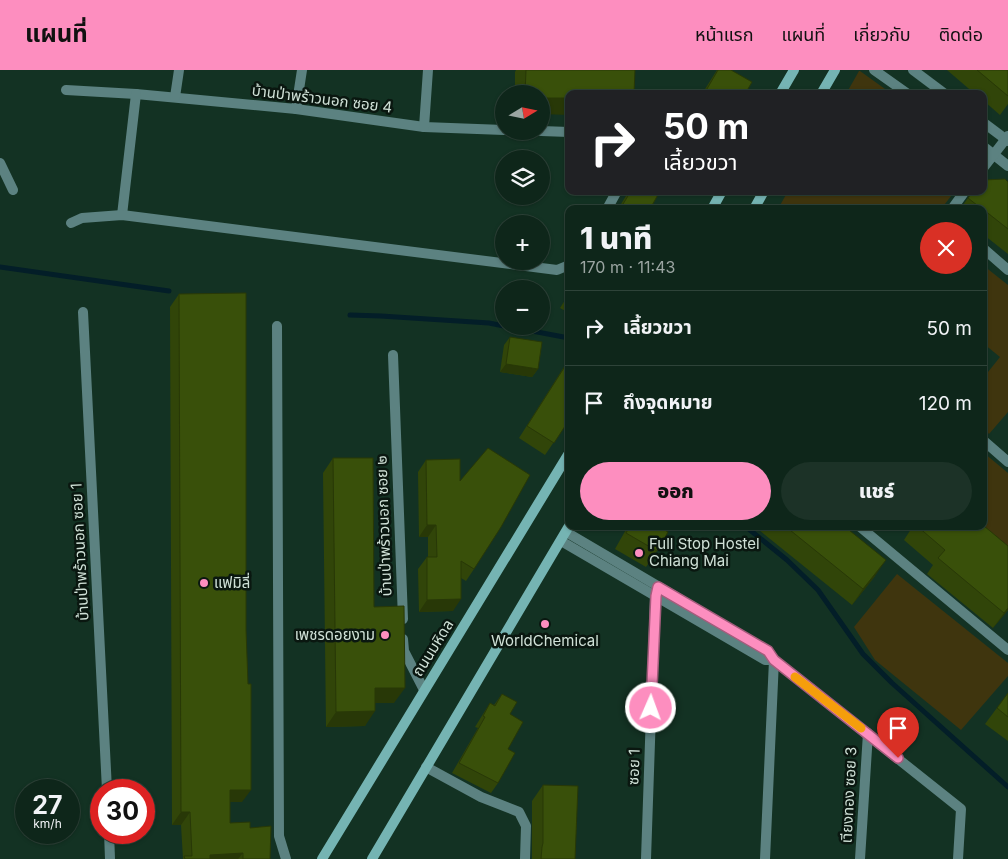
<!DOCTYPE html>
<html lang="th">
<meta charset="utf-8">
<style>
:root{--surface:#0e261a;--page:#1c3227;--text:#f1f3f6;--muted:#9ba5a2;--line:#2e4339;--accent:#fd8ebf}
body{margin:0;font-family:Inter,"Noto Sans Thai",sans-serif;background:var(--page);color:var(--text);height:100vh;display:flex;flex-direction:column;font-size:19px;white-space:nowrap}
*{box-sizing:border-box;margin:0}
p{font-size:16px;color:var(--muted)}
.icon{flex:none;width:28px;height:28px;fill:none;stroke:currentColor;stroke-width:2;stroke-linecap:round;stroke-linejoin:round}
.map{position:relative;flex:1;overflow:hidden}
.side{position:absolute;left:565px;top:135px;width:422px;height:325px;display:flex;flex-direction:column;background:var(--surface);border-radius:10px;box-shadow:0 1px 4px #0004,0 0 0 1px var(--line)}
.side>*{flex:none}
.guide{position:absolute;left:565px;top:20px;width:422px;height:105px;border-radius:10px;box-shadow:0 1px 4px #0004,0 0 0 1px var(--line);background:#202124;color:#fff;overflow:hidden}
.needle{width:32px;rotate:80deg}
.fabs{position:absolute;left:495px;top:15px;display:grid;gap:10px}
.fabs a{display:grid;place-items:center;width:55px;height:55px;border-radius:50%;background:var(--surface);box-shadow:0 1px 4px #0004,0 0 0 1px var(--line);font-size:25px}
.speed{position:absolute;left:15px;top:709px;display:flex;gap:10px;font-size:25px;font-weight:700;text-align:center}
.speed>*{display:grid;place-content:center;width:65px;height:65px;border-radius:50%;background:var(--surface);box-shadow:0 1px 4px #0004,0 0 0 1px var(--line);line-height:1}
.speed small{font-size:12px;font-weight:400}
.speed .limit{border:8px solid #d22;background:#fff;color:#111}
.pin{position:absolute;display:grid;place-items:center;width:42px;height:42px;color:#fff;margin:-51px -21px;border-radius:50% 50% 50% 0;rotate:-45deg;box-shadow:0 0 5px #0007}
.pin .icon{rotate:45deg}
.me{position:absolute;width:55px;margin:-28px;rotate:2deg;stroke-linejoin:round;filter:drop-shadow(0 0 4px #0008)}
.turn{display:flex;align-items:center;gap:18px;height:105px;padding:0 15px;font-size:22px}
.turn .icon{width:65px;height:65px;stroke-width:2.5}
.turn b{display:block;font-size:35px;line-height:42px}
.round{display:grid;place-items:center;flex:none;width:52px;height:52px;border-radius:26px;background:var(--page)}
.head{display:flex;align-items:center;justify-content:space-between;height:85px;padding:0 15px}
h1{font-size:30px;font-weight:800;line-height:38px}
.primary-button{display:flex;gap:10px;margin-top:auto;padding:10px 15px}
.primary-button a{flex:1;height:58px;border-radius:30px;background:var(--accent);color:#111;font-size:20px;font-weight:800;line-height:58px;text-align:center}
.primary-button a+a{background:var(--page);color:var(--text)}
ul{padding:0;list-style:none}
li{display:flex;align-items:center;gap:15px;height:75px;padding:0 15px;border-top:1px solid var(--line)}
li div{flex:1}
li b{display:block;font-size:19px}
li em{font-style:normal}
header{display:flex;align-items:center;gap:30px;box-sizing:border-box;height:70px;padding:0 25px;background:var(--accent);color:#111}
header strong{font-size:24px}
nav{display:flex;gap:28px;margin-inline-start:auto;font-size:18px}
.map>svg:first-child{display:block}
</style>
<header>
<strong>แผนที่</strong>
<nav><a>หน้าแรก</a><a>แผนที่</a><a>เกี่ยวกับ</a><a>ติดต่อ</a></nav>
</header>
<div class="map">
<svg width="1008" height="789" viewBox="0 0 1008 789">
<rect width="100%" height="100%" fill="#133223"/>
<g fill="#3f350e">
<polygon points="859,1 860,1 892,24 846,24"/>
<polygon points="788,121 955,121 941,139 778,139"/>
<polygon points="984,196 1008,215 1008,342 989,364 984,358 984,307 1000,287 984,274"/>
<polygon points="984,383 1008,403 1008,483 984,456"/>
<polygon points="897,504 1008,593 1008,606 961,660 875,590 854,557"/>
</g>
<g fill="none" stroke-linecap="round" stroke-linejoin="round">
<g stroke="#031e28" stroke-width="5">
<polyline points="0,197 169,221"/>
<polyline points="350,245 381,246 489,253 504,256"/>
<polyline points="505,256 569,268"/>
<polyline points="745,456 787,490 818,520 863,584 892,613 1008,717"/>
</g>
<g stroke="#5c8281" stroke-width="10">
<polyline points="874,0 908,24"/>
<polyline points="913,0 945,24"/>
<polyline points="66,20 136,24 296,39 424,57 504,60"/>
<polyline points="175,27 179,0"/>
<polyline points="296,39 302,0"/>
<polyline points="984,53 1008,71"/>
<polyline points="424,57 428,0"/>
<polyline points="541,61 569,62"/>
<polyline points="984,77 1008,96"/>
<polyline points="0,93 13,120"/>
<polyline points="984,97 1008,66"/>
<polyline points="607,139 617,121"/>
<polyline points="952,139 965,121"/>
<polyline points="122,145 136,24"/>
<polyline points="71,153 82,148 122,145 557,200 569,195"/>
<polyline points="984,179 1008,200"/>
<polyline points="83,242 107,720"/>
<polyline points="277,256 279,766 286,789"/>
<polyline points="393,285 403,549"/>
<polyline points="984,371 1008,392"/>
<polyline points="859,456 1008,580"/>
<polyline points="566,462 768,581 774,590 961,739 958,789"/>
<polyline points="561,471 765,590 774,590"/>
<polyline points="403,569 404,581 424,620"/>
<polyline points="426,697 481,727 519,742 526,756 525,789"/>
<polyline points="109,762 110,789"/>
<polyline points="646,789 655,526 658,517"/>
<polyline points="765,789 774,590"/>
<polyline points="860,789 868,663"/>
</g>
<g stroke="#75b4b3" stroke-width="10">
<polyline points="780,24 794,0"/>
<polyline points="821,24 835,0"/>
<polyline points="712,139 722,121"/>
<polyline points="754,139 764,121"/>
<polyline points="322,789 569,383"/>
<polyline points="372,789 569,456"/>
</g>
</g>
<g fill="#314509">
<polygon points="516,0 635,0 541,24 515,24 515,2"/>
<polygon points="717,0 731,0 745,24 702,24"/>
<polygon points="947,0 1008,0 1008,34 1000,45 984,31 984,24 975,24"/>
<polygon points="1008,112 1008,184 984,165 984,139 960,139 973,121"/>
<polygon points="629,121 660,121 650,139 618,139"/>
<polygon points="179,224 242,732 230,732 230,753 250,758 270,789 183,789 181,755 172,755 170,237"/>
<polygon points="569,224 569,243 560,238"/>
<polygon points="510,267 538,299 532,307 500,302 504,275"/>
<polygon points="569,289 569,350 545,385 519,368"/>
<polygon points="333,388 374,537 394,633 375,633 365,656 326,657 323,403"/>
<polygon points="426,390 460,411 474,499 466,511 461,508 453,541 419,542 418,499 427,487 428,487 428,467 419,467 418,402"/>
<polygon points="628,456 658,456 657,481 646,497 615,479"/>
<polygon points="754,456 844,456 875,506 852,535"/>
<polygon points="913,456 984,456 1008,476 1008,540 993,558 927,504 933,495 904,470"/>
<polygon points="1008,623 1008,671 985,654"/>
<polygon points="502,624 510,644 508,679 498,713 491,723 452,703 478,658 475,657 483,644 490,633 494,635"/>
<polygon points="543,715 575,789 532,789 532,731"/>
</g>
<g fill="#283807">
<polygon points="541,28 569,28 569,45 541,44"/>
<polygon points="506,294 538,299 532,307 500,302"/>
<polygon points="427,455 436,455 428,467 419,467"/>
<polygon points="886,490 875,506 852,535 863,519"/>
<polygon points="461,529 453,541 419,542 427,530"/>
<polygon points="1008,538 1008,540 993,558 1004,543"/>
<polygon points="375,618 405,618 394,633 364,633"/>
<polygon points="375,641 365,656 326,657 336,642"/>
<polygon points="230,720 251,720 242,732 221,732"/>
<polygon points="181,742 190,742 181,755 172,755"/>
<polygon points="243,783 238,789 207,789 210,785"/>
</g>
<g fill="#39500a" stroke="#283807">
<polygon points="526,0 635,0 634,24 569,24 569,28 541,28 541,24 525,24"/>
<polygon points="718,0 731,0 752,12 745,24 704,24"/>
<polygon points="977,0 1008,0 1008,26"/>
<polygon points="1005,109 1008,112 1008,159 984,140 984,139 982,139 968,128 973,121 984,121 984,110"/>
<polygon points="631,121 660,121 650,139 620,139"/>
<polygon points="246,223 246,560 248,614 251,614 251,720 230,720 230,753 250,752 250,758 271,756 270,789 243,789 243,783 210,785 210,789 185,789 184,786 192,786 190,742 181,742 179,224"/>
<polygon points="510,267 542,272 538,299 506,294"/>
<polygon points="569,290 569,350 554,373 527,356"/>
<polygon points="488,378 530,405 501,457 474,499 461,491 461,529 427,530 427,487 437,487 436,455 427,455 426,390 460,389 460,411"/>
<polygon points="333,388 373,388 374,537 404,536 405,618 375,618 375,641 336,642"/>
<polygon points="630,456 658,456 668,462 657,481 626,463"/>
<polygon points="785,456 844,456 886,490 863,519"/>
<polygon points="917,456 984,456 1008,476 1008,538 1004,543 938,488 945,480"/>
<polygon points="1008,623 1008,647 997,638"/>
<polygon points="502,624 517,632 510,644 523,652 508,679 515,683 498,713 459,693 485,647 483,646 490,633 495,636"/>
<polygon points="543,715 578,716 575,789 541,789 542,777 543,773"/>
</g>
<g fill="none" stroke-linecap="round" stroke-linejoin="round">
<g stroke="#a45c7c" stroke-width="12">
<polyline id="route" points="651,638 656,526 658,517 768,581 774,590 898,688"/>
</g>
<use href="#route" stroke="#fd8ebf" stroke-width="9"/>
<polyline stroke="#f59e0b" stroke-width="9" points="795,607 861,658"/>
</g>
<g fill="#fd8ebf" stroke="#0a1710" stroke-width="2">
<circle cx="639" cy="483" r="5"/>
<circle cx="204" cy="513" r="5"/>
<circle cx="545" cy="554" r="5"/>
<circle cx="385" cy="565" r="5"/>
</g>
<g text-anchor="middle" stroke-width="5" stroke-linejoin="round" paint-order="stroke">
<g font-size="15" fill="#d0e1d7" stroke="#0a1710">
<text transform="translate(322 29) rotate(7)" y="5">บ้านป่าพร้าวนอก ซอย 4</text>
<text transform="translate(384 456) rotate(-92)" y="5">บ้านป่าพร้าวนอก ซอย ๒</text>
<text transform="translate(80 482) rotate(-93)" y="5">บ้านป่าพร้าวนอก ซอย 1</text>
<text transform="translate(433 578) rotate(-58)" y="5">ถนนมหิดล</text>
<text transform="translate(634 697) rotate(-88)" y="5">ซอย 1</text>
<text transform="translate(849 725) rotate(-87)" y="5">เาียงทอง ซอย 3</text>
</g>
<g font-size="15" fill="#d0e1d7" stroke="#0a1710" text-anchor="start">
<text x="649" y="479">Full Stop Hostel<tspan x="649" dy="17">Chiang Mai</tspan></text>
<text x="214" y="518">แฟมิลี่</text>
<text x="375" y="570" text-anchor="end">เพชรดอยงาม</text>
<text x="545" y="576" text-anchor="middle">WorldChemical</text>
</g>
</g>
</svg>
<div class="fabs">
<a><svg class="needle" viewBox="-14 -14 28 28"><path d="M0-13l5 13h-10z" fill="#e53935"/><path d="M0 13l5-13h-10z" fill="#9ba5a2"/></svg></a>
<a><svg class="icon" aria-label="layers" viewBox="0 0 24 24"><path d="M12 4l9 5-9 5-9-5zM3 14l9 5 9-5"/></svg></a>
<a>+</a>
<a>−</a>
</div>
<div class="speed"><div>27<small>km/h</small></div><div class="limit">30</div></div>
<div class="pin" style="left:898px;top:688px;background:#d93025"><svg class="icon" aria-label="arrive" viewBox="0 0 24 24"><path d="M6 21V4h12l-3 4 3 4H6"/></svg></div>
<svg class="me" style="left:651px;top:638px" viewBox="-20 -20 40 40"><circle r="17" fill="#fd8ebf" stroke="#fff" stroke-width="3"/><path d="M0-11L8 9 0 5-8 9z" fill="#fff"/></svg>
<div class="guide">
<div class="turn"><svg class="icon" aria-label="right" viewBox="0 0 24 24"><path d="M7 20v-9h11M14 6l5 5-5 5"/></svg><div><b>50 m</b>เลี้ยวขวา</div></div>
</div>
<section class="side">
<div class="head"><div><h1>1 นาที</h1><p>170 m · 11:43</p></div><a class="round" style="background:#d93025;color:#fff"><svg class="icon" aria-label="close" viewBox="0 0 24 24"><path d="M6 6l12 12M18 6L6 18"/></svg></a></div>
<ul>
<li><svg class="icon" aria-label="right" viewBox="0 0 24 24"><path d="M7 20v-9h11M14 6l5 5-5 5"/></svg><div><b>เลี้ยวขวา</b></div><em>50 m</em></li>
<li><svg class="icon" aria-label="arrive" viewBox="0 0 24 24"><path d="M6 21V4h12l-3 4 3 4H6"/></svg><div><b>ถึงจุดหมาย</b></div><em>120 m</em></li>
</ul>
<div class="primary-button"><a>ออก</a><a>แชร์</a></div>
</section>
</div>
